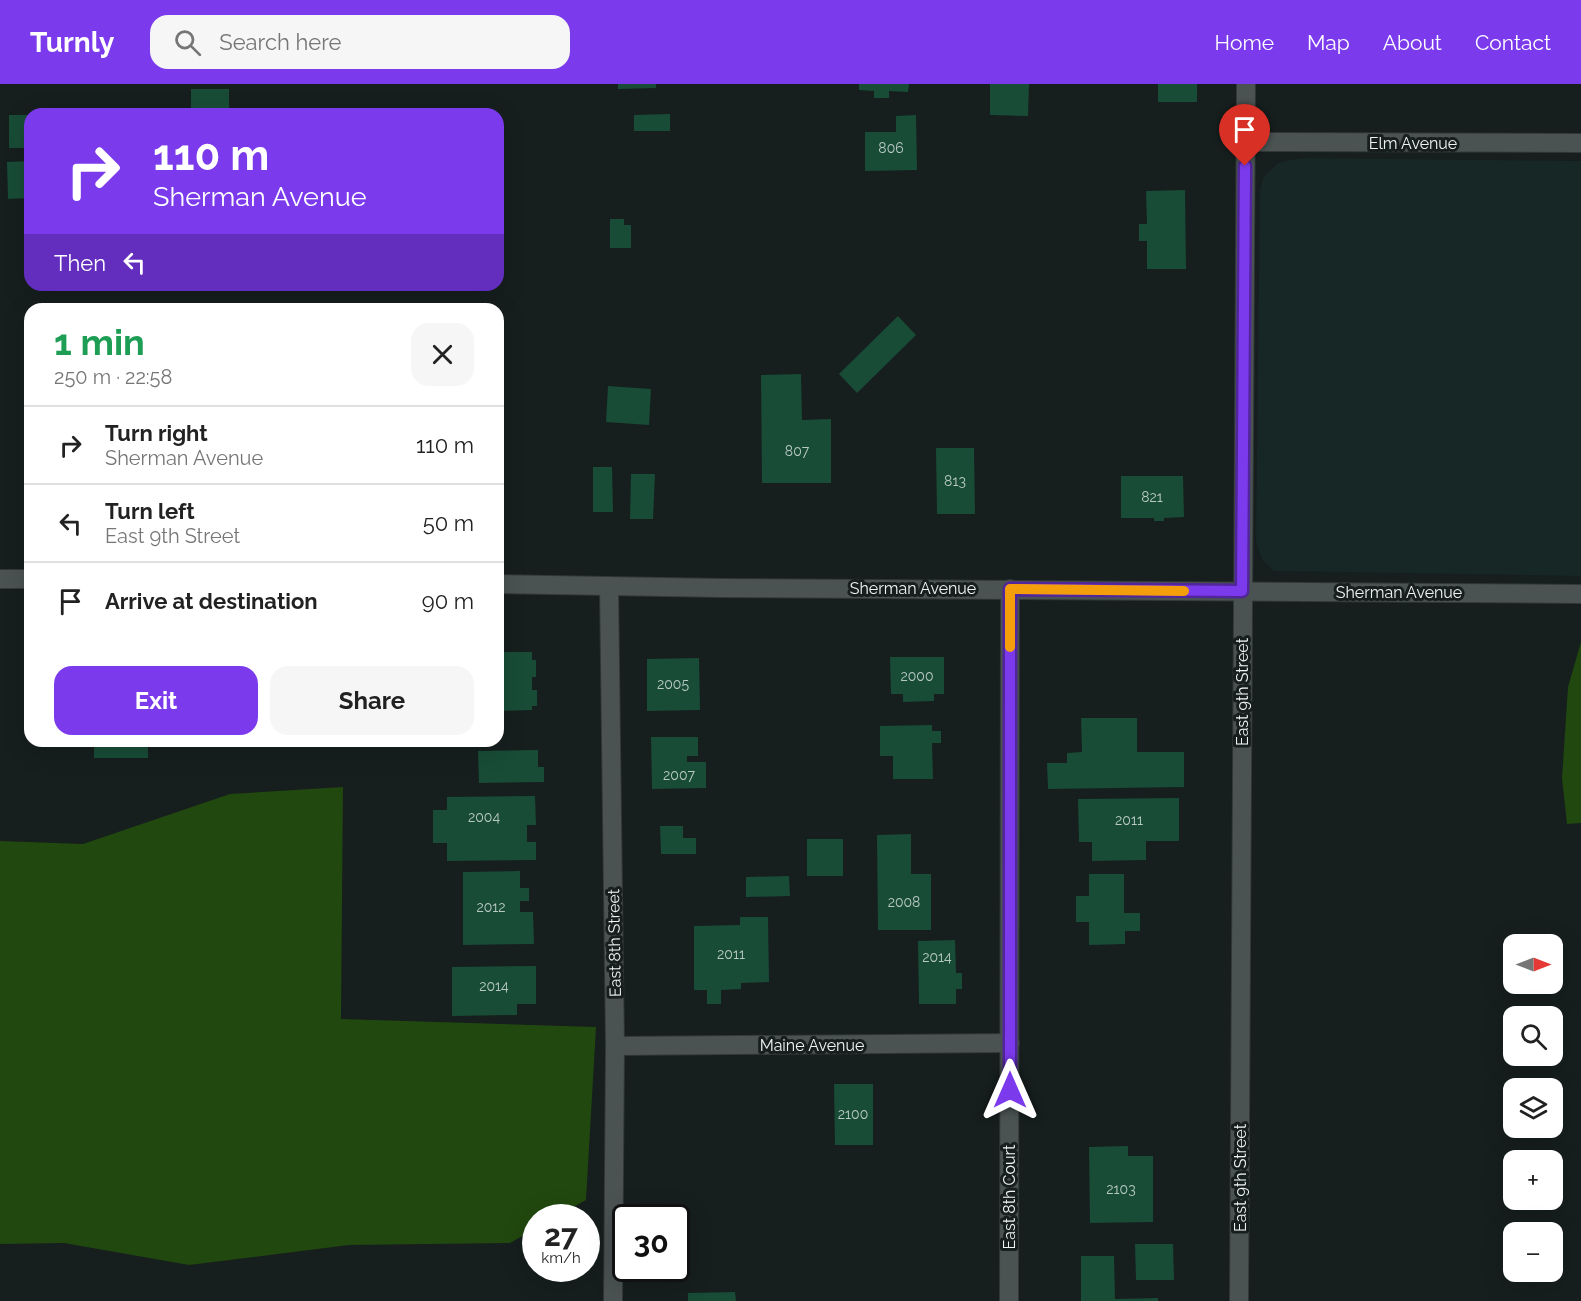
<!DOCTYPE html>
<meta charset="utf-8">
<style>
:root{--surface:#fff;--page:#f6f6f6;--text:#222;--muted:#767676;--line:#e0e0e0;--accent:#7c3aed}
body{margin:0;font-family:Raleway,sans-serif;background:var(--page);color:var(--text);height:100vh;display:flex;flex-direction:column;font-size:22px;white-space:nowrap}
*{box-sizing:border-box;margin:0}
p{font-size:20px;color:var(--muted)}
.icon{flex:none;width:33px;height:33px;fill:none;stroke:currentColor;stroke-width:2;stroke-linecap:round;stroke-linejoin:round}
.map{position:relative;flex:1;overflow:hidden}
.sheet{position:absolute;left:24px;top:219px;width:480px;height:444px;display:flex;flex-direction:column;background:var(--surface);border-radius:18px;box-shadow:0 6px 24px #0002}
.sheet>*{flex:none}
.banner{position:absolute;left:24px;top:24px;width:480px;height:183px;border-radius:18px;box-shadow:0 6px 24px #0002;background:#7c3aed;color:#fff;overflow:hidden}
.needle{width:39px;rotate:90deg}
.tools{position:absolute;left:1503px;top:850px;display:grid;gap:12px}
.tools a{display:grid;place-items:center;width:60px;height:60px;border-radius:12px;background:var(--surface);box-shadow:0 6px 24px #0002;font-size:30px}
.speed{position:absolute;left:522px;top:1120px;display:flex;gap:12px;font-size:30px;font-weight:700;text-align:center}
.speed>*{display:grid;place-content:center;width:78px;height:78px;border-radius:50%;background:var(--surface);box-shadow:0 6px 24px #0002;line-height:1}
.speed small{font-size:15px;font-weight:400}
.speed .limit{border:3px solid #111;border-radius:9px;background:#fff;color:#111}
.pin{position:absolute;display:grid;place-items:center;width:51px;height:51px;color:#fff;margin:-62px -26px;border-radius:50% 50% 50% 0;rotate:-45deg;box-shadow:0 0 6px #0007}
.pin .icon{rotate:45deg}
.me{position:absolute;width:66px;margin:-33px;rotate:0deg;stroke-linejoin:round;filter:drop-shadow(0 0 4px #0008)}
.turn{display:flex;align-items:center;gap:21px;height:126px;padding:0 30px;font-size:27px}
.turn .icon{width:78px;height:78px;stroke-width:2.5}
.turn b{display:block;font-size:42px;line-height:51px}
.then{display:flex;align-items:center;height:57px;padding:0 30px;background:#0003;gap:12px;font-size:22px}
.round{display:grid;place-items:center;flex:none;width:63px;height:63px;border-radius:18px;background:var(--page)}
.head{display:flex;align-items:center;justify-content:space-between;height:102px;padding:0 30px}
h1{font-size:36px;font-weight:700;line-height:45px;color:#1e9e55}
.action{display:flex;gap:12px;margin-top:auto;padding:12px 30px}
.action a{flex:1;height:69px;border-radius:18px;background:var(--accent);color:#fff;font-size:24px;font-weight:700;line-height:69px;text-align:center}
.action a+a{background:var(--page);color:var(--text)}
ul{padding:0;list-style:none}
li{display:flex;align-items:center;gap:18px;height:78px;padding:0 30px;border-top:2px solid var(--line)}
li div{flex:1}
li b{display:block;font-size:22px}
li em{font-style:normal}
header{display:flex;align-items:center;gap:36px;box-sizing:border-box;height:84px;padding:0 30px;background:var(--accent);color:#fff}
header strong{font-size:28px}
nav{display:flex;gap:33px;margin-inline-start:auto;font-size:21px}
.search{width:420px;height:54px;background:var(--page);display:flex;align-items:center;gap:15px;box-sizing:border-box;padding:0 21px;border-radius:18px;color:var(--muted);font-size:22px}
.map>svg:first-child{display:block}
</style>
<header>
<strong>Turnly</strong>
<div class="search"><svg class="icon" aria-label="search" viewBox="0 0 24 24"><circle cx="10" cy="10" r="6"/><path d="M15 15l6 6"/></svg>Search here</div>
<nav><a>Home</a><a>Map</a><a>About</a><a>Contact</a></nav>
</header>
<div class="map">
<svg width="1581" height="1217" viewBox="0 0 1581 1217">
<rect width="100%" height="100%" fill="#161e1e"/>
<polygon fill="#172725" points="1306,74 1581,77 1581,492 1284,487 1274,487 1262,475 1256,458 1260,107 1263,94 1277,80 1285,77"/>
<g fill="#21480f">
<polygon points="1581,558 1581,739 1567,740 1562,694 1568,603"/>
<polygon points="343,703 341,935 596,943 586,1116 554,1134 536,1134 535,1145 510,1159 349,1161 189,1181 64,1159 0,1160 0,757 83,760 230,710"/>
</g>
<g fill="#184c37">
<polygon points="618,0 656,0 656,4 618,5"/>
<polygon points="859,0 909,0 908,8 889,7 889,14 874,14 874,7 859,6"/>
<polygon points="990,0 1029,0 1028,32 990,31"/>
<rect x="1158" y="0" width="39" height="18"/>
<rect x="191" y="5" width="38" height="25"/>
<polygon points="670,30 670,47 634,47 634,31"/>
<rect x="9" y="31" width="21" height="33"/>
<polygon points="916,31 917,86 865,87 865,48 896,48 896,32"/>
<polygon points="30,77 30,114 8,115 7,78"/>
<polygon points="1185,106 1186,185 1147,185 1147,157 1139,157 1139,140 1147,140 1146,107"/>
<polygon points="610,135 624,135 624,141 631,141 631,164 610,164"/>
<polygon points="898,232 916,251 857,309 839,290"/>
<polygon points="801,290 802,336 831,335 831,399 762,399 761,291"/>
<polygon points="608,302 651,305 649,341 606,338"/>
<polygon points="936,364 974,364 975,430 937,430"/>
<polygon points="593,383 612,383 613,428 593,428"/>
<polygon points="631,390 655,390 653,435 630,435"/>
<polygon points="1121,392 1183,392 1184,433 1164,434 1164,437 1154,437 1154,434 1121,434"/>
<polygon points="498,568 532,568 532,576 536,576 536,593 532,593 532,606 537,606 537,622 532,622 532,626 498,627"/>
<polygon points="890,573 944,573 944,610 934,610 934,617 903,618 903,610 891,610"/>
<polygon points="699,574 700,626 647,627 647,575"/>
<polygon points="1081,634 1137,634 1137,668 1184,668 1184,703 1048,705 1047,679 1067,679 1067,669 1082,668"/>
<polygon points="932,641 932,647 941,647 941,659 932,659 933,695 893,695 893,672 880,672 880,642"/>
<polygon points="651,653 698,653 698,672 687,672 687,678 706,678 706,704 652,705"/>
<rect x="94" y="657" width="54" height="17"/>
<polygon points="538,666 538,683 544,683 544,698 479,699 478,667"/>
<polygon points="535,712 536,741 527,741 527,758 536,758 536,776 447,777 447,759 433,759 433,726 447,726 447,713"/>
<polygon points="1179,714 1179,757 1146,757 1146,776 1092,777 1092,758 1079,758 1078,715"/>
<polygon points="660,742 683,742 683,754 696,754 696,770 661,770"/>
<polygon points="911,750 911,790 931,790 931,846 878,846 877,751"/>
<rect x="807" y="755" width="36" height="37"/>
<polygon points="520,787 520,804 529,804 529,817 520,817 520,828 533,828 534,860 463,861 463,788"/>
<polygon points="1089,790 1124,790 1124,829 1140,829 1140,847 1125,847 1125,860 1089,861 1089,838 1076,838 1076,812 1089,812"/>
<polygon points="789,792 790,812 746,813 746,793"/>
<polygon points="740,833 768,833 769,898 741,899 741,905 721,906 721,920 707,920 707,906 694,906 694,842 740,841"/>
<polygon points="955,856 956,889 962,889 962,905 956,905 956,920 919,920 918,857"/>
<polygon points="536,882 536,920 517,920 517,931 452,932 452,883"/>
<polygon points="834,1000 873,1000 873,1061 835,1061"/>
<polygon points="1128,1062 1128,1072 1153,1072 1153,1138 1090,1139 1089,1063"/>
<polygon points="1135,1160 1173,1160 1174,1196 1136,1196"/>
<polygon points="1081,1172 1114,1172 1115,1215 1158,1214 1158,1217 1081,1217"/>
<polygon points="735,1208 736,1217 688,1217 688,1209"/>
</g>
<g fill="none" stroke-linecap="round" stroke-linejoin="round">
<g stroke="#323737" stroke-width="20">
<g id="minor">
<polyline points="1245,58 1581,59"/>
<polyline points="609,502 615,962 613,1217"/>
<polyline points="615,962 1010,959"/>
<polyline points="1009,1217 1010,505"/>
<polyline points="1239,1217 1246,0"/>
</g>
</g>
<g stroke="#323737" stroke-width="20">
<g id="tertiary">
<polyline points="0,495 30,495"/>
<polyline points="498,500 720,504 1581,510"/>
</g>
</g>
<use href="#minor" stroke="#4a5352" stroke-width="18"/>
<use href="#tertiary" stroke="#4a5352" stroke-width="18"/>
</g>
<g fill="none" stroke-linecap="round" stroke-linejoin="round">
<g stroke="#51269a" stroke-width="15">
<polyline id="route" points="1010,1006 1010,505 1242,507 1245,82"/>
</g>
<use href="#route" stroke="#7c3aed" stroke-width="10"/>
<polyline stroke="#f59e0b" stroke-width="10" points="1010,563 1010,505 1184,507"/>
</g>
<g text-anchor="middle" stroke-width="6" stroke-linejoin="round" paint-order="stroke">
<g font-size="14" fill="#b8c9c4">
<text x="891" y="69">806</text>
<text x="797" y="372">807</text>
<text x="955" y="402">813</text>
<text x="1152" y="418">821</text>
<text x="917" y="597">2000</text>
<text x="673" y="605">2005</text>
<text x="679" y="696">2007</text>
<text x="484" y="738">2004</text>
<text x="1129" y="741">2011</text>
<text x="904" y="823">2008</text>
<text x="491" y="828">2012</text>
<text x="731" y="875">2011</text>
<text x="937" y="878">2014</text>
<text x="494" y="907">2014</text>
<text x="853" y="1035">2100</text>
<text x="1121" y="1110">2103</text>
</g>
<g font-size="16" fill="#eef3f3" stroke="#161e1e">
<text x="1413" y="65">Elm Avenue</text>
<text x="913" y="510">Sherman Avenue</text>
<text x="1399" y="514">Sherman Avenue</text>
<text transform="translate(1242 608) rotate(-90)" y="6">East 9th Street</text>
<text transform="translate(614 859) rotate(-91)" y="6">East 8th Street</text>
<text x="812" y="967">Maine Avenue</text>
<text transform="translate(1240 1094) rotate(-90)" y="6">East 9th Street</text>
<text transform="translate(1009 1113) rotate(-90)" y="6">East 8th Court</text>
</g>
</g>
</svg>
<div class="tools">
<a><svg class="needle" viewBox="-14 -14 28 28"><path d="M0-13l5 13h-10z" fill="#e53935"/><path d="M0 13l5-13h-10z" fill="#767676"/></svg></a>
<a><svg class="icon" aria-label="search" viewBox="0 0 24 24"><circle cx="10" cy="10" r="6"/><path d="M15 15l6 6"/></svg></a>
<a><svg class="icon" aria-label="layers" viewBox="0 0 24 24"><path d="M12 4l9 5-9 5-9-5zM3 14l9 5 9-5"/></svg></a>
<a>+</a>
<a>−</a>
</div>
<div class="speed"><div>27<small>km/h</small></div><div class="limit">30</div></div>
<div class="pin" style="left:1245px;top:82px;background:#d93025"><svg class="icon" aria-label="arrive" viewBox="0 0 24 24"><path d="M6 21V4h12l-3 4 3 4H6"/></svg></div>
<svg class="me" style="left:1010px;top:1006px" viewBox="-20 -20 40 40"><path d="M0-17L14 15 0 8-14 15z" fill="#7c3aed" stroke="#fff" stroke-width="4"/></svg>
<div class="banner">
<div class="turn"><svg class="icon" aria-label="right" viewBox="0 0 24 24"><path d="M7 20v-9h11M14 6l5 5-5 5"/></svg><div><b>110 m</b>Sherman Avenue</div></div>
<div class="then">Then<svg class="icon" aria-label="left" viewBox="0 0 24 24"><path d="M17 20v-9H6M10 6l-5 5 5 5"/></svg></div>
</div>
<section class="sheet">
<div class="head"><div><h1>1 min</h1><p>250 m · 22:58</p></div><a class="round"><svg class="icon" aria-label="close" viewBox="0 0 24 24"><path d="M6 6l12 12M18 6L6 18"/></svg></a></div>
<ul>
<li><svg class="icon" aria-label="right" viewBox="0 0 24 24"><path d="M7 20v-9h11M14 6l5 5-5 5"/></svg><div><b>Turn right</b><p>Sherman Avenue</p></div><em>110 m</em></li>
<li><svg class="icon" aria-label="left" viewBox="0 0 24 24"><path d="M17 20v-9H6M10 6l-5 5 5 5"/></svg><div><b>Turn left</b><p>East 9th Street</p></div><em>50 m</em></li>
<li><svg class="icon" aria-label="arrive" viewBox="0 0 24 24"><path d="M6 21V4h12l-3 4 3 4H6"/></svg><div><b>Arrive at destination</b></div><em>90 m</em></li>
</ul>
<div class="action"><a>Exit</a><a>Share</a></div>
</section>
</div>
